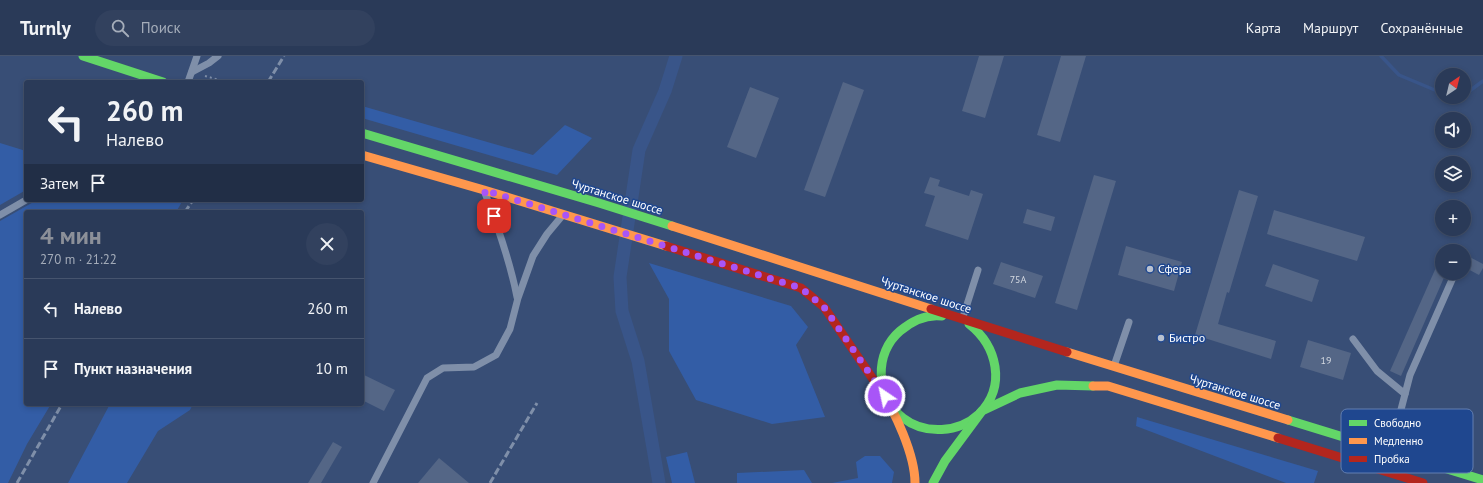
<!DOCTYPE html>
<html lang="ru">
<meta charset="utf-8">
<style>
:root{--surface:#2a3a58;--page:#32415e;--text:#f1f3f6;--muted:#a5adba;--line:#46546e;--accent:#8c9099}
body{margin:0;font-family:"PT Sans",sans-serif;background:var(--page);color:var(--text);height:100vh;display:flex;flex-direction:column;font-size:15px;white-space:nowrap}
*{box-sizing:border-box;margin:0}
p{font-size:13px;color:var(--muted)}
.icon{flex:none;width:22px;height:22px;fill:none;stroke:currentColor;stroke-width:2;stroke-linecap:round;stroke-linejoin:round}
.map{position:relative;flex:1;overflow:hidden}
.panel{position:absolute;left:24px;top:154px;width:340px;height:196px;display:flex;flex-direction:column;background:var(--surface);border-radius:4px;box-shadow:0 2px 6px #0003,0 0 0 1px var(--line)}
.panel>*{flex:none}
.banner{position:absolute;left:24px;top:24px;width:340px;height:122px;border-radius:4px;box-shadow:0 2px 6px #0003,0 0 0 1px var(--line);background:#2a3a58;color:var(--text);overflow:hidden}
.needle{width:26px;rotate:35deg}
.controls{position:absolute;left:1435px;top:12px;display:grid;gap:8px}
.controls a{display:grid;place-items:center;width:36px;height:36px;border-radius:50%;background:var(--surface);box-shadow:0 2px 6px #0003,0 0 0 1px var(--line);font-size:20px}
.pin{position:absolute;display:grid;place-items:center;width:34px;height:34px;color:#fff;margin:-17px;border-radius:8px;box-shadow:0 2px 6px #0006}
.me{position:absolute;width:44px;margin:-22px;rotate:326deg;stroke-linejoin:round;filter:drop-shadow(0 0 3px #0008)}
.turn{display:flex;align-items:center;gap:14px;height:84px;padding:0 16px;font-size:18px}
.turn .icon{width:52px;height:52px;stroke-width:2.5}
.turn b{display:block;font-size:28px;line-height:34px}
.then{display:flex;align-items:center;height:38px;padding:0 16px;background:#0003;gap:8px;font-size:15px}
.round{display:grid;place-items:center;flex:none;width:42px;height:42px;border-radius:21px;background:var(--page)}
.overview{display:flex;align-items:center;justify-content:space-between;height:68px;padding:0 16px}
h1{font-size:24px;font-weight:700;line-height:30px;color:var(--accent)}
ul{padding:0;list-style:none}
li{display:flex;align-items:center;gap:12px;height:60px;padding:0 16px;border-top:1px solid var(--line)}
li div{flex:1}
li b{display:block;font-size:15px}
li em{font-style:normal}
header{display:flex;align-items:center;gap:24px;box-sizing:border-box;height:56px;padding:0 20px;background:var(--surface);border-bottom:1px solid var(--line)}
header strong{font-size:19px}
nav{display:flex;gap:22px;margin-inline-start:auto;font-size:14px}
.search{width:280px;height:36px;background:var(--page);display:flex;align-items:center;gap:10px;box-sizing:border-box;padding:0 14px;border-radius:22px;color:var(--muted);font-size:15px}
.map>svg:first-child{display:block}
</style>
<header>
<strong>Turnly</strong>
<div class="search"><svg class="icon" aria-label="search" viewBox="0 0 24 24"><circle cx="10" cy="10" r="6"/><path d="M15 15l6 6"/></svg>Поиск</div>
<nav><a>Карта</a><a>Маршрут</a><a>Сохранённые</a></nav>
</header>
<div class="map">
<svg width="1483" height="427" viewBox="0 0 1483 427">
<rect width="100%" height="100%" fill="#384e76"/>
<g fill="#335da6">
<polygon points="362,50 533,99 565,69 592,82 557,119 362,62"/>
<polygon points="0,87 26,95 26,134 0,149"/>
<polygon points="37,144 183,144 176,156 26,156 26,348 51,348 27,388 8,427 0,427 0,165"/>
<polygon points="649,207 791,250 808,271 796,289 825,361 772,368 696,344 669,295 669,243"/>
<polygon points="110,348 193,348 190,354 158,375 127,427 68,427"/>
<polygon points="1137,361 1318,415 1314,427 1286,427 1136,370"/>
<polygon points="687,396 695,427 672,427 666,401"/>
<polygon points="865,400 880,400 894,416 892,427 832,427 858,422 856,406"/>
<polygon points="804,414 812,427 737,427 737,417"/>
</g>
<g fill="none" stroke-linecap="round" stroke-linejoin="round">
<g stroke="#395589" stroke-width="3.5">
<polyline points="1381,0 1399,19 1442,37"/>
<polyline points="1464,39 1483,25"/>
</g>
<polyline stroke="#395589" stroke-width="13" points="659,427 638,305 622,255 620,221 639,94 665,35 676,0"/>
</g>
<g fill="#546686">
<polygon points="979,0 1004,0 985,62 962,55"/>
<polygon points="1061,0 1086,0 1060,86 1037,79"/>
<polygon points="843,26 864,34 825,141 804,134"/>
<polygon points="750,31 779,42 756,102 727,91"/>
<polygon points="1094,119 1116,125 1077,254 1055,247"/>
<polygon points="930,121 940,124 938,130 969,140 971,134 983,138 968,184 925,170 935,140 924,137"/>
<polygon points="1239,134 1258,140 1229,237 1227,236 1218,268 1276,285 1271,303 1195,279"/>
<polygon points="1027,153 1055,161 1051,175 1023,167"/>
<polygon points="1274,154 1365,181 1357,205 1267,178"/>
<polygon points="1126,190 1182,206 1174,235 1118,219"/>
<polygon points="1442,198 1442,217 1446,217 1401,320 1390,315"/>
<polygon points="1464,198 1483,208 1483,212 1479,219 1464,211"/>
<polygon points="1001,206 1043,220 1035,242 993,228"/>
<polygon points="1273,208 1319,224 1312,246 1265,230"/>
<polygon points="1308,284 1351,297 1343,324 1300,311"/>
<polygon points="362,318 395,334 384,355 362,344"/>
<polygon points="333,386 342,391 321,427 308,427"/>
<polygon points="439,402 469,427 418,427"/>
</g>
<g fill="none" stroke-linecap="round" stroke-linejoin="round">
<polyline stroke="#7f8fa9" stroke-width="2" stroke-dasharray="2 3" stroke-linecap="butt" points="205,20 227,26"/>
<g stroke="#7f8fa9" stroke-width="7">
<polyline points="192,16 209,7 218,0"/>
<polyline points="188,26 197,0"/>
<path d="M485,137C498,171 510,205 517,241"/>
<polyline points="0,159 26,144"/>
<polyline points="963,261 978,214"/>
<polyline points="1353,283 1377,315 1405,338"/>
<polyline points="1114,310 1129,266"/>
<polyline points="1385,415 1410,319 1455,217"/>
<polyline points="373,427 427,322 443,312 474,311 496,299 510,273 518,242 533,200 547,178 562,160"/>
</g>
<g stroke="#63d668" stroke-width="9">
<polyline points="83,0 163,26"/>
<polyline points="362,77 599,147 672,170"/>
<path d="M942,260C926,258 913,264 900,275C874,297 875,340 903,362C925,379 959,377 979,358C1007,330 997,290 969,268"/>
<polyline points="1288,364 1483,424"/>
<polyline points="933,427 945,405 982,355 1020,337 1057,329 1093,330"/>
</g>
<g stroke="#ff974d" stroke-width="9">
<polyline points="362,99 484,134 666,190"/>
<polyline points="672,170 931,253"/>
<polyline points="1067,296 1288,364"/>
<polyline points="1093,330 1108,330 1278,382"/>
<path d="M879,332C895,355 915,399 915,427"/>
</g>
<g stroke="#b3261e" stroke-width="9">
<polyline points="666,190 801,232 824,251 879,332"/>
<polyline points="931,253 1067,296"/>
<polyline points="1278,382 1423,427"/>
</g>
<g stroke="#7f8fa9" stroke-width="3" stroke-dasharray="7 3" stroke-linecap="butt">
<polyline points="268,26 284,0"/>
<polyline points="185,156 193,144"/>
<polyline points="17,427 62,348"/>
<polyline points="490,427 537,347"/>
</g>
</g>
<g fill="none" stroke-linecap="round" stroke-linejoin="round">
<polyline stroke="#a855f7" stroke-width="7" stroke-dasharray="0 12.6" points="494,160 484,134 801,232 824,251 885,340"/>
</g>
<g fill="#b9c1cf" stroke="#1f478f" stroke-width="1.5">
<circle cx="1150" cy="213" r="4"/>
<circle cx="1161" cy="282" r="4"/>
</g>
<g text-anchor="middle" stroke-width="3" stroke-linejoin="round" paint-order="stroke">
<g font-size="10" fill="#d4d9e1">
<text x="1018" y="227">75А</text>
<text x="1326" y="308">19</text>
</g>
<g font-size="12" fill="#fff" stroke="#1f478f">
<text transform="translate(617 141) rotate(17)" y="4">Чуртанское шоссе</text>
<text transform="translate(926 239) rotate(18)" y="4">Чуртанское шоссе</text>
<text transform="translate(1235 336) rotate(17)" y="4">Чуртанское шоссе</text>
</g>
<g font-size="12" fill="#fff" stroke="#1f478f" text-anchor="start">
<text x="1158" y="217">Сфера</text>
<text x="1169" y="286">Бистро</text>
</g>
</g>
<rect x="1341" y="353" width="132" height="64" rx="6" fill="#1f478f" stroke="#627eb1" stroke-width="1"/>
<rect x="1349" y="364" width="18" height="6" fill="#63d668"/>
<rect x="1349" y="382" width="18" height="6" fill="#ff974d"/>
<rect x="1349" y="400" width="18" height="6" fill="#b3261e"/>
<g font-size="11" fill="#fff">
<text x="1374" y="371">Свободно</text>
<text x="1374" y="389">Медленно</text>
<text x="1374" y="407">Пробка</text>
</g>
</svg>
<div class="controls">
<a><svg class="needle" viewBox="-14 -14 28 28"><path d="M0-13l5 13h-10z" fill="#e53935"/><path d="M0 13l5-13h-10z" fill="#a5adba"/></svg></a>
<a><svg class="icon" aria-label="sound" viewBox="0 0 24 24"><path d="M4 9h4l5-4v14l-5-4H4zM17 9q2 3 0 6"/></svg></a>
<a><svg class="icon" aria-label="layers" viewBox="0 0 24 24"><path d="M12 4l9 5-9 5-9-5zM3 14l9 5 9-5"/></svg></a>
<a>+</a>
<a>−</a>
</div>
<div class="pin" style="left:494px;top:160px;background:#d93025"><svg class="icon" aria-label="arrive" viewBox="0 0 24 24"><path d="M6 21V4h12l-3 4 3 4H6"/></svg></div>
<svg class="me" style="left:885px;top:340px" viewBox="-20 -20 40 40"><circle r="17" fill="#a855f7" stroke="#fff" stroke-width="3"/><path d="M0-11L8 9 0 5-8 9z" fill="#fff"/></svg>
<div class="banner">
<div class="turn"><svg class="icon" aria-label="left" viewBox="0 0 24 24"><path d="M17 20v-9H6M10 6l-5 5 5 5"/></svg><div><b>260 m</b>Налево</div></div>
<div class="then">Затем<svg class="icon" aria-label="arrive" viewBox="0 0 24 24"><path d="M6 21V4h12l-3 4 3 4H6"/></svg></div>
</div>
<section class="panel">
<div class="overview"><div><h1>4 мин</h1><p>270 m · 21:22</p></div><a class="round"><svg class="icon" aria-label="close" viewBox="0 0 24 24"><path d="M6 6l12 12M18 6L6 18"/></svg></a></div>
<ul>
<li><svg class="icon" aria-label="left" viewBox="0 0 24 24"><path d="M17 20v-9H6M10 6l-5 5 5 5"/></svg><div><b>Налево</b></div><em>260 m</em></li>
<li><svg class="icon" aria-label="arrive" viewBox="0 0 24 24"><path d="M6 21V4h12l-3 4 3 4H6"/></svg><div><b>Пункт назначения</b></div><em>10 m</em></li>
</ul>
</section>
</div>
